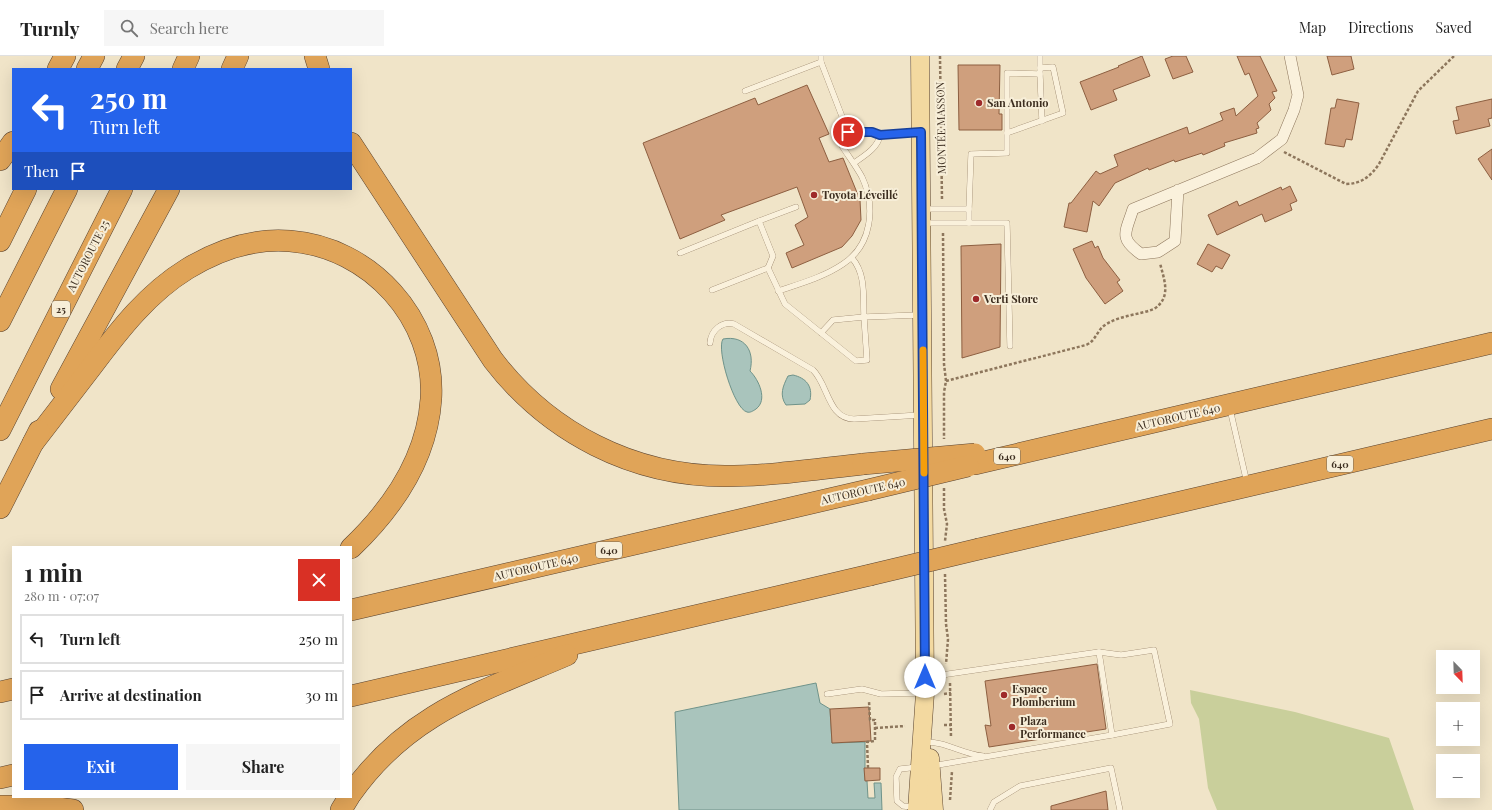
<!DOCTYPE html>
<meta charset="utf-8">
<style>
:root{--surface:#fff;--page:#f6f6f6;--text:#222;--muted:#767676;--line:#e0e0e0;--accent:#2563eb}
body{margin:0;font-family:"Playfair Display",serif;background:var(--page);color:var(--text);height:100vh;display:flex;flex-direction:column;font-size:15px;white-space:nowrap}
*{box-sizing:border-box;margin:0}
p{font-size:13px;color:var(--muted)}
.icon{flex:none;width:22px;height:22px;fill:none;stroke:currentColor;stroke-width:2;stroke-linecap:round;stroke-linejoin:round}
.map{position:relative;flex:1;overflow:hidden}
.details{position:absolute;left:12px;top:490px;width:340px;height:252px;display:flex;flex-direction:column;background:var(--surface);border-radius:0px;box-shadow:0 4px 16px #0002}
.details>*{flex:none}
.banner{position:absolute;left:12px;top:12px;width:340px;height:122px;border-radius:0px;box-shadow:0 4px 16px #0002;background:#2563eb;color:#fff;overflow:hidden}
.needle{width:26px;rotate:157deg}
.tools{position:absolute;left:1436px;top:594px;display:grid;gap:8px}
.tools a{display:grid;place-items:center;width:44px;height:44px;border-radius:0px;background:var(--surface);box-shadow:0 4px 16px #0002;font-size:20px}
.pin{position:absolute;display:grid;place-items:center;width:34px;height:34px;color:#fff;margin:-17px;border:2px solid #fff;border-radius:50%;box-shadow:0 1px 4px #0007}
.me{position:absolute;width:44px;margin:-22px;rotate:0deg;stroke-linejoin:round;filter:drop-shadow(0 0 3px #0008)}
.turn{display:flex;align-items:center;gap:14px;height:84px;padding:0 12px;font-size:18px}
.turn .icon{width:52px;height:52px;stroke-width:2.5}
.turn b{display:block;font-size:28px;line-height:34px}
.then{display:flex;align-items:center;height:38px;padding:0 12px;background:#0003;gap:8px;font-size:15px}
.round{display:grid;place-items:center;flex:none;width:42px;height:42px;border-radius:0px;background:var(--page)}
.head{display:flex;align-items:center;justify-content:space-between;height:68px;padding:0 12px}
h1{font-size:24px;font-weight:700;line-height:30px}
.action{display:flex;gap:8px;margin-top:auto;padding:8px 12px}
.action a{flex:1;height:46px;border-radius:0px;background:var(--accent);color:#fff;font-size:16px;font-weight:700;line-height:46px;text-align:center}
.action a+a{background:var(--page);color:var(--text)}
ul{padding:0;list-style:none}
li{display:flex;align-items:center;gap:12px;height:50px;margin:0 8px 6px;padding:0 4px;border:2px solid var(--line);border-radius:0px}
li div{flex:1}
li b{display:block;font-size:15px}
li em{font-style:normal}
header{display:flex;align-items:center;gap:24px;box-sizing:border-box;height:56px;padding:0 20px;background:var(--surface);border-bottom:1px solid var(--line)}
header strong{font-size:19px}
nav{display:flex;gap:22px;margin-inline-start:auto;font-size:14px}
.search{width:280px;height:36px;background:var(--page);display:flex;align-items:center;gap:10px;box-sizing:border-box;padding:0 14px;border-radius:0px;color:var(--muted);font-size:15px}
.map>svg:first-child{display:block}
</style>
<header>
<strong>Turnly</strong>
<div class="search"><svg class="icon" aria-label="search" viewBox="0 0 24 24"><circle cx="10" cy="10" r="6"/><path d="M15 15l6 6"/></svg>Search here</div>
<nav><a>Map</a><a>Directions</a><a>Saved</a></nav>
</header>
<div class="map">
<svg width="1492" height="754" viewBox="0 0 1492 754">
<rect width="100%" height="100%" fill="#f0e4c8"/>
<polygon fill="#c9cf9b" points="1190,634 1295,656 1389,682 1414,754 1217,754 1208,732 1199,663 1191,647"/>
<g fill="#a9c4bc" stroke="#6f938a">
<path d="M723,283C745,279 755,295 750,315C759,324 768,344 756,353C753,355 750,357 747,356C734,353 716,293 723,283Z"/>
<path d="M793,319C806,322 813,330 810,344L805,348L786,349C779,339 783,330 788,320Z"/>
<polygon points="816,627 820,647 830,653 832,687 865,686 865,724 867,725 868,742 875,742 874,727 881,727 882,754 679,754 675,656"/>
</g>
<g fill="#cf9f7d" stroke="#8d5f41">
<polygon points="1142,0 1150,20 1113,34 1117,44 1091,54 1080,26 1119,11 1118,10"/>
<polygon points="1173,0 1186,0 1193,16 1173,23 1165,3"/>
<polygon points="1237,0 1260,0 1277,35 1272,36 1275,42 1269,48 1271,54 1257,67 1259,72 1256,73 1257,77 1224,87 1225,90 1203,99 1202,97 1175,106 1174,104 1149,114 1148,112 1115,127 1099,150 1093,145 1087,176 1064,171 1069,147 1071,147 1096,115 1100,118 1118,110 1114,99 1187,71 1189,78 1223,64 1220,57 1234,52 1236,60 1258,40 1249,17 1245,19"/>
<polygon points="1327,0 1351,0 1354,13 1332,19"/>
<polygon points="958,9 1000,9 999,58 1002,58 1002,74 959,74"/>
<polygon points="807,29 829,78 819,82 829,106 843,102 860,144 861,164 852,180 842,191 792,212 786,197 804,189 795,169 808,161 797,131 721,159 725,164 680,183 643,87 755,42 758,49"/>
<polygon points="1337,43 1359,47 1352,84 1346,83 1344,91 1325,88 1331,52 1335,52"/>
<polygon points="1492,43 1492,62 1488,63 1490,70 1456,78 1453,65 1459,64 1456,51"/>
<polygon points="1492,93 1492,124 1478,103"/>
<polygon points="1290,130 1297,145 1290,148 1292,154 1265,166 1262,158 1217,179 1208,159 1237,145 1239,150 1281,131 1282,134"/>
<polygon points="1092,185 1095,192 1098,190 1103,202 1120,224 1117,226 1123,235 1105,248 1086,222 1073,193"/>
<polygon points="1001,188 1000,291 962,302 961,190"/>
<polygon points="1208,188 1230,199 1222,213 1216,210 1212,216 1197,208"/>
<polygon points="1097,608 1106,673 989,691 985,669 991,670 985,625"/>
<polygon points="869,651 871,685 832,687 830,653"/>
<polygon points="864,712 880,712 880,724 865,725"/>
<polygon points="1106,735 1108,754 1051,754 1051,750"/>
</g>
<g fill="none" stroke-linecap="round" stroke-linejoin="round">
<g stroke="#8d765c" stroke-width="6">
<g id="lane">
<polyline points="821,6 848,76 872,76 880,79 918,77"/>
<polyline points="1040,18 1042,65"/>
<polyline points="745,35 821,6 821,0"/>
<polyline points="1007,77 1063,57 1053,11 1040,12"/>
<path d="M854,107C864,100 878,92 880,79"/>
<polyline points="924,153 969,153 969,167"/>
<polyline points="969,153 971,98 1007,97 1007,17 1040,18 1040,0"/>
<polyline points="759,165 796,151"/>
<polyline points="924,167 1007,167 1010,290"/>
<polyline points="680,197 759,165 773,200 768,212"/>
<path d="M852,202C866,218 863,240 864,261L919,259"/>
<polyline points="712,234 768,212 785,248 856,305 867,304 864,261 833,264 821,277"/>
<path d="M778,235C799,228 824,221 843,208C872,189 876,151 862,121C856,110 849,101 842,90V85L848,76"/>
<path d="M710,287C711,274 722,265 734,268L813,314C828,328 828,363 854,363L921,359"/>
<polyline points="1230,353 1247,427"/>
<polyline points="1099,596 1121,599 1154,594 1170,668 1112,679"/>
<polyline points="928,621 1099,596 1112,679 932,710"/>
<polyline points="827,638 862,633 881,638 923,637"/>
<path d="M924,686C945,685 962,698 983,700"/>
<polyline points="915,751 903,750 897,745 896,721 900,713 918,711"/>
<polyline points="990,754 994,746 1020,730 1111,712 1120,754"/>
</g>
</g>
<g stroke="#8d765c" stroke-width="12">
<path id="street" d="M1178,134L1175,185L1158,196L1141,198C1118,182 1126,176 1133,153L1257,102L1282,83L1294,54L1298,39L1290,0"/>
</g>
<g stroke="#5b4430" stroke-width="19">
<g id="primary">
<polyline points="930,702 934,754"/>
<polyline points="917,754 925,637 920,0"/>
</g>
</g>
<g stroke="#5b4430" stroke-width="22">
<g id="highway">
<polyline points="315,0 319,13"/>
<polyline points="58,13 65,0"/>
<polyline points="87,13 94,0"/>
<polyline points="127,13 134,0"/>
<polyline points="183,13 189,0"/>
<polyline points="232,13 238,0"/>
<path d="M351,87L493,304C549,377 633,420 725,420C771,420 817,413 863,408"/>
<polyline points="0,104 13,86"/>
<polyline points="0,185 26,133"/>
<polyline points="0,265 67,133"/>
<polyline points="61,333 169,133"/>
<polyline points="0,374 122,133"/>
<path d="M33,387C53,361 73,335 93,309C120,273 148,237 187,213C218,194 254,182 290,185C370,191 436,263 431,343C427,402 393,452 351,492"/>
<polyline points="975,408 1492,287"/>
<polyline points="0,452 39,375"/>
<polyline points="979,493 1492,373"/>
<polyline points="351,554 868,434"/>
<polyline points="0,636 13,633"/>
<polyline points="351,640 870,519"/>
<polyline points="0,722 13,719"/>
<path d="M351,738C408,657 481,636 567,599"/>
<polyline points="0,750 42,750 73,754"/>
<polyline points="341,754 349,741"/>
</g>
</g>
<g stroke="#8d765c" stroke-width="2.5" stroke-dasharray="3 2" stroke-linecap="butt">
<polyline points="940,0 942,144"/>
<path d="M1284,96L1346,128C1361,128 1371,120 1379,108L1418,35L1454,0"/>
<polyline points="943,177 944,308 946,325 944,336 944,383"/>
<path d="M946,325L1086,289C1096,285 1097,274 1105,269C1120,259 1139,259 1154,253C1172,241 1164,224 1160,207"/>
<polyline points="944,432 944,453 947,468 945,485"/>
<polyline points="945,518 946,568 948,583 946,608"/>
<polyline points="950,627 951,682"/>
<polyline points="944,638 951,637"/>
<polyline points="944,669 951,669"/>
<polyline points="875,672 905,670"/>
<polyline points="868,712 867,686 875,685 875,664 870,664 869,645"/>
<polyline points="950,744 952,715"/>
</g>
<use href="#lane" stroke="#faf1dc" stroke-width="5.5"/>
<use href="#street" stroke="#faf1dc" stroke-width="11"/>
<use href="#primary" stroke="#f3d9a0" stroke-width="18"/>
<use href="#highway" stroke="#e0a458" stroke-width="21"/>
<g stroke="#5b4430" stroke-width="22" stroke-linecap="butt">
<g id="highway-bridge">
<polyline points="863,408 975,398"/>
<polyline points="868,434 968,410"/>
<polyline points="870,519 979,493"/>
</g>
</g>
<use href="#highway-bridge" stroke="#e0a458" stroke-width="21"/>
</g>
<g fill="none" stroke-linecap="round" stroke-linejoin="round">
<g stroke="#184099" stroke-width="10">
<polyline id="route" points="848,76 872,76 880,79 921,76 925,621"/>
</g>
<use href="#route" stroke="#2563eb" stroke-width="7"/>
<polyline stroke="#f59e0b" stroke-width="7" points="923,294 924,417"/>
</g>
<g fill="#9e2a2b" stroke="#f7eed8" stroke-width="1.5">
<circle cx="979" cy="47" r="4"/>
<circle cx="814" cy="139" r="4"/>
<circle cx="976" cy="243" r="4"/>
<circle cx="1004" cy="639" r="4"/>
<circle cx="1012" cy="671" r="4"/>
</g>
<g text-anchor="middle" stroke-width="4" stroke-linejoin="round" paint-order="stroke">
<g fill="#f7eed8" stroke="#756857" stroke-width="1">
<rect x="52" y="245" width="18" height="16" rx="3"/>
<rect x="994" y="392" width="26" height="16" rx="3"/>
<rect x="1327" y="400" width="26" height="16" rx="3"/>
<rect x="596" y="486" width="26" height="16" rx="3"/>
</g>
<g font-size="10" font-weight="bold" fill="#3d2e20">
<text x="61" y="257">25</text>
<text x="1007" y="404">640</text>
<text x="1340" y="412">640</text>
<text x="609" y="498">640</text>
</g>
<g font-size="11" font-weight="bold" fill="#3d2e20" stroke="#f7eed8" text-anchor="start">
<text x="987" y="51">San Antonio</text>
<text x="822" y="143">Toyota Léveillé</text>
<text x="984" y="247">Verti Store</text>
<text x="1012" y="637">Espace<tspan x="1012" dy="13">Plomberium</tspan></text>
<text x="1020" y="669">Plaza<tspan x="1020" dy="13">Performance</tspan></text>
</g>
<g font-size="11" fill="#3d2e20" stroke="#f7eed8">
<text transform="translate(941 72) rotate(-91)" y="4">MONTÉE MASSON</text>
<text transform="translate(88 200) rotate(-63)" y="4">AUTOROUTE 25</text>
<text transform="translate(1178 361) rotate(-13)" y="4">AUTOROUTE 640</text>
<text transform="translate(863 435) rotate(-13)" y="4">AUTOROUTE 640</text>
<text transform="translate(536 511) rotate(-13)" y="4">AUTOROUTE 640</text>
</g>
</g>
</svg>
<div class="tools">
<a><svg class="needle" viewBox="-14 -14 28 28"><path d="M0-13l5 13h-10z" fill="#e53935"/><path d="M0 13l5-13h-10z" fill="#767676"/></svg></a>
<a>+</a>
<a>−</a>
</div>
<div class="pin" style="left:848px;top:76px;background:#d93025"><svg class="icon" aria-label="arrive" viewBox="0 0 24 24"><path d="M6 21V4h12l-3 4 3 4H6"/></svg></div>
<svg class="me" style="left:925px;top:621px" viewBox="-20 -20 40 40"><circle r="19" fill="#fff"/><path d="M0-13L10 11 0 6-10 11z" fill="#2563eb"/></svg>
<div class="banner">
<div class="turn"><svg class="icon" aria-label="left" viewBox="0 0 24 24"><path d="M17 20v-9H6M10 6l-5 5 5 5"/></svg><div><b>250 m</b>Turn left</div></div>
<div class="then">Then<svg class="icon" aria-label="arrive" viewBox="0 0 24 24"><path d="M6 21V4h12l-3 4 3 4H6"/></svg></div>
</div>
<section class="details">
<div class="head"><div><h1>1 min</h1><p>280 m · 07:07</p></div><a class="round" style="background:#d93025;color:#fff"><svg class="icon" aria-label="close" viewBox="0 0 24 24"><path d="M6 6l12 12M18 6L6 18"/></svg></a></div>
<ul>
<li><svg class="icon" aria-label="left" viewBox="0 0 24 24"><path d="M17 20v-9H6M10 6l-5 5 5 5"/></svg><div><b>Turn left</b></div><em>250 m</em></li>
<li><svg class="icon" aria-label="arrive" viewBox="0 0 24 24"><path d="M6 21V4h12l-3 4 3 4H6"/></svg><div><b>Arrive at destination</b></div><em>30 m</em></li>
</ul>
<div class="action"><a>Exit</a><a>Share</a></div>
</section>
</div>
